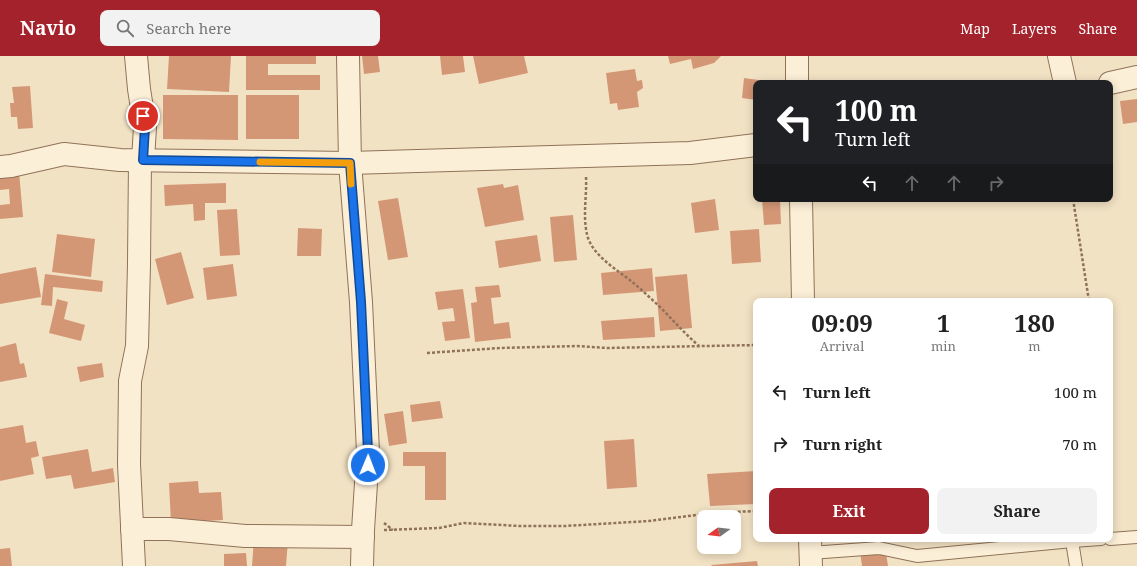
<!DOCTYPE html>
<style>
:root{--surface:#fff;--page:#f2f2f2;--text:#222;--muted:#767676;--accent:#a4222b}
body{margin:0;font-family:"Noto Serif",serif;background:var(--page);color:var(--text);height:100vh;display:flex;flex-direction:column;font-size:15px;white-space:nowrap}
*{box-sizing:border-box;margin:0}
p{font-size:13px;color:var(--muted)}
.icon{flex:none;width:22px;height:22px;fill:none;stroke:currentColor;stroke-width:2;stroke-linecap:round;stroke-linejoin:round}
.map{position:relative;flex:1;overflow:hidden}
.details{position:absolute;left:753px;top:242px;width:360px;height:244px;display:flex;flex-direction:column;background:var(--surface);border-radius:8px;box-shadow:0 2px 10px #0003}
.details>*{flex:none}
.top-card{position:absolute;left:753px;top:24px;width:360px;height:122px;border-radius:8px;box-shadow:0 2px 10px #0003;background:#202124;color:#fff;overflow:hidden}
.needle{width:26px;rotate:255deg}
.buttons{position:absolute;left:697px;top:454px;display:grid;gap:8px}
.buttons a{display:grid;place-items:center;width:44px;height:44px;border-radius:8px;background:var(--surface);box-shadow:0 2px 10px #0003;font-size:20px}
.pin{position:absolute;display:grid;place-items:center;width:34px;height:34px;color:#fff;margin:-17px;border:2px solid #fff;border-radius:50%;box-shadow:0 1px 4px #0007}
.me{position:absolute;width:44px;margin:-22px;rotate:1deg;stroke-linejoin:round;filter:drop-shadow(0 0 3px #0008)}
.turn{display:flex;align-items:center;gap:14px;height:84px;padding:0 16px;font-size:18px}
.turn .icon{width:52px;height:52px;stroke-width:2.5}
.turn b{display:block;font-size:28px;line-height:34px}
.lanes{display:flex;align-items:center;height:38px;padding:0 16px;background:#0003;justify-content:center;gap:20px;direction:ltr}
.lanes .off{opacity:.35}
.eta{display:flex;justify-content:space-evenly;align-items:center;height:68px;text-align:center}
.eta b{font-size:24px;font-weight:700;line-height:28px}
.button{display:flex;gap:8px;margin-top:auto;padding:8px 16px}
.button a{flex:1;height:46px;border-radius:8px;background:var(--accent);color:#fff;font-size:16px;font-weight:700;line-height:46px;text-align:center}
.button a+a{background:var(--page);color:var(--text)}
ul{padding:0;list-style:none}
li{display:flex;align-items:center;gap:12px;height:52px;padding:0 16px}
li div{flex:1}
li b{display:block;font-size:15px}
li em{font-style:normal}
header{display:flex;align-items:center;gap:24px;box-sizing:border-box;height:56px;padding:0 20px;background:var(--accent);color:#fff}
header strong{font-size:19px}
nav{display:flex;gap:22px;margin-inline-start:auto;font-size:14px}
.search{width:280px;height:36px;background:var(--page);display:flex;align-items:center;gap:10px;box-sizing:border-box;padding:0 14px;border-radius:8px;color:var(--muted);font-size:15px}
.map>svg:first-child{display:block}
</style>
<header>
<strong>Navio</strong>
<div class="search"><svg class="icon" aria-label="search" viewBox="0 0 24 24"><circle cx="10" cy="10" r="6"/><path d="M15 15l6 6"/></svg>Search here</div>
<nav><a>Map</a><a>Layers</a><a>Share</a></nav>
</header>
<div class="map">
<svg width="1137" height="510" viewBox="0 0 1137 510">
<rect width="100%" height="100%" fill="#f2e2c4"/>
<g fill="#d49776">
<polygon points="169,0 231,0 229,36 167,33"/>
<polygon points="246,0 316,0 316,8 268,8 268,19 320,19 320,34 246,34"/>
<polygon points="362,0 378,0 380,16 364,18"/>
<polygon points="440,0 463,0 465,16 442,19"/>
<polygon points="473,0 524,0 528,17 479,28"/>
<polygon points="668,0 721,0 714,7 693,13 691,3 670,8"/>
<polygon points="635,13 637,25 642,24 643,32 637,36 639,51 618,54 617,47 610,48 606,17"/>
<polygon points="744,22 766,25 766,27 756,27 756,44 742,42"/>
<polygon points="30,30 33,72 18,73 17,61 11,61 10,47 14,47 12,31"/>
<polygon points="163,39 238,39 238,84 163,83"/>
<rect x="246" y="39" width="53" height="44"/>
<polygon points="1137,43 1137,66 1123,68 1120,45"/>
<polygon points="19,116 23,161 0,163 0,149 10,148 9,133 0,134 0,117"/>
<polygon points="226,127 226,147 205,147 205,164 194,165 193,148 165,150 164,129"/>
<polygon points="503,128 504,132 518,129 524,164 485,171 477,132"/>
<polygon points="398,142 408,201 388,204 378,145"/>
<polygon points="715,143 719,174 695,177 691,147"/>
<polygon points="762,143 780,143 781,168 764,169"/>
<polygon points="237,153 240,199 220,200 217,154"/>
<polygon points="573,159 577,204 554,206 550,161"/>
<polygon points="298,172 322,173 321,200 297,200"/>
<polygon points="759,173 761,206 732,208 730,175"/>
<polygon points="57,178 95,183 91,221 52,216"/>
<polygon points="537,179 541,205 499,212 495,185"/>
<polygon points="181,196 194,242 167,249 155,203"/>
<polygon points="233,208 237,240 207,244 203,212"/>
<polygon points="36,211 41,241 0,248 0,218"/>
<polygon points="652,212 654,235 603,239 601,217"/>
<polygon points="45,218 103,225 102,236 53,231 52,250 41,249"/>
<polygon points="687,218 692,272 660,275 655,221"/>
<polygon points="499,229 501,241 491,242 494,268 509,266 511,282 475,286 471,247 477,246 475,231"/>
<polygon points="463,233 470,282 445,285 442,266 455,265 453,252 438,254 435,236"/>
<polygon points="57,243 68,246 64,263 85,269 81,285 49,277"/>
<polygon points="654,261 655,281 603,284 601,265"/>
<polygon points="16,287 20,308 24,307 27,321 0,326 0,291"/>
<polygon points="102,307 104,321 80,326 77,311"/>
<polygon points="440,345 443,362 412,366 410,349"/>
<polygon points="403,355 407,387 389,390 384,358"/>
<polygon points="23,369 26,387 36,385 39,400 31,402 34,418 0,425 0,373"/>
<polygon points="634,383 637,431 607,433 604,385"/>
<polygon points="88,393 92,416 113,412 115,426 74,433 71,419 46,423 42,401"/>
<polygon points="403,396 446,396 446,444 425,444 425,410 403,410"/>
<polygon points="756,415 756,448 710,450 707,418"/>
<polygon points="198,425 199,437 221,436 223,464 171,467 169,427"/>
<polygon points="254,482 288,484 286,510 252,510"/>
<polygon points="884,484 888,510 862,510 859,488"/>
<polygon points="10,492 12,510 0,510 0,493"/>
<polygon points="246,497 247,510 224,510 224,498"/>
<polygon points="757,505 758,510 712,510 711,509"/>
</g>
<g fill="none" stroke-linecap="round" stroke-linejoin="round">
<g stroke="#8f7258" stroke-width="14">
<g id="service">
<polyline points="1110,483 1137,481"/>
<polyline points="1072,485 1076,510"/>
<polyline points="810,497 879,492 917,500 1072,485 1101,483"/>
</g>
</g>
<g stroke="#8f7258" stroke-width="24">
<g id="minor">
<polyline points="136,0 139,33 145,71 143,104"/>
<polyline points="348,0 350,107 361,246 368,396 363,474 362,510"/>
<polyline points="797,0 797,27"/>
<polyline points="1059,0 1065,27"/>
<polyline points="1110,27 1137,21"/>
<polyline points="0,111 11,110 64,98 120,104 350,107 690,97 756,89"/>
<polyline points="801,143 803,245"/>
<polyline points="132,473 169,473 245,480 363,481"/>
<polyline points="810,483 811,510"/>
<polyline points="134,510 129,408 130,325 137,290 139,208 140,104"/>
</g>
</g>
<g stroke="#8f7258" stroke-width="2.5" stroke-dasharray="3 2" stroke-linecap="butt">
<path d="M586,121C587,141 582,162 588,182C595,201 616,213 631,225C640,232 649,241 658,249C672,263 684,277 699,290"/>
<polyline points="1073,143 1089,245"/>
<polyline points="427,297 500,292 577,290 607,292 756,289"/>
<polyline points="384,467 393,474"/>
<polyline points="384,474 439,472 464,467 520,470 565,470 649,465 712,457 756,455"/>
</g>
<use href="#service" stroke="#fcefd8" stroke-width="12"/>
<use href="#minor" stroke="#fcefd8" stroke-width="22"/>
</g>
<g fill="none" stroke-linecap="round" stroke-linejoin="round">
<g stroke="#114b97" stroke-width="10">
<polyline id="route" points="143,60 145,71 143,104 350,107 361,246 368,396 368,409"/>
</g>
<use href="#route" stroke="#1a73e8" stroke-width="7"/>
<polyline stroke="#f59e0b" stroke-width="7" points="260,106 350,107 351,128"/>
</g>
</svg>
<div class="buttons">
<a><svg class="needle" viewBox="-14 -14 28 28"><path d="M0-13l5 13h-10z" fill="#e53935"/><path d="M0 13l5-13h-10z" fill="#767676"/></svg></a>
</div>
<div class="pin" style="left:143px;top:60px;background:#d93025"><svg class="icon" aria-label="arrive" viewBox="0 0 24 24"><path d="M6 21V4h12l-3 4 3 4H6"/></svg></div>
<svg class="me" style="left:368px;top:409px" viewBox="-20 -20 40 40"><circle r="17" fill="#1a73e8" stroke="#fff" stroke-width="3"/><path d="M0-11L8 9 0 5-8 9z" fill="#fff"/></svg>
<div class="top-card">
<div class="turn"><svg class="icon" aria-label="left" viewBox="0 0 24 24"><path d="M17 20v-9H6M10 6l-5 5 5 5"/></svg><div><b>100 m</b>Turn left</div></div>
<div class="lanes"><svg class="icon" aria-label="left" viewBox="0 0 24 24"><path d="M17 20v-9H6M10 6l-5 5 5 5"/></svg><svg class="icon off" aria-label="ahead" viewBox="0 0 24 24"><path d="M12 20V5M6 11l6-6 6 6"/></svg><svg class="icon off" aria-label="ahead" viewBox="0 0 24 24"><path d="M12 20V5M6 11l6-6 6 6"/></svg><svg class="icon off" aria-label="right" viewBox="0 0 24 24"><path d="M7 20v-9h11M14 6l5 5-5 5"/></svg></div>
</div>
<section class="details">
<div class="eta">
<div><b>09:09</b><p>Arrival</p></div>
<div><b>1</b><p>min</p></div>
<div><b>180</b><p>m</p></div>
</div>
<ul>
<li><svg class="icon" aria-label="left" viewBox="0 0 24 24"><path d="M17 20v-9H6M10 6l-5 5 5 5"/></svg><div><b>Turn left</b></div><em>100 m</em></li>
<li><svg class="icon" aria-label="right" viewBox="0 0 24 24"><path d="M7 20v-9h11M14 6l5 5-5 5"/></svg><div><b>Turn right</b></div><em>70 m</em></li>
</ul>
<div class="button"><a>Exit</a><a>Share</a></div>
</section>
</div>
